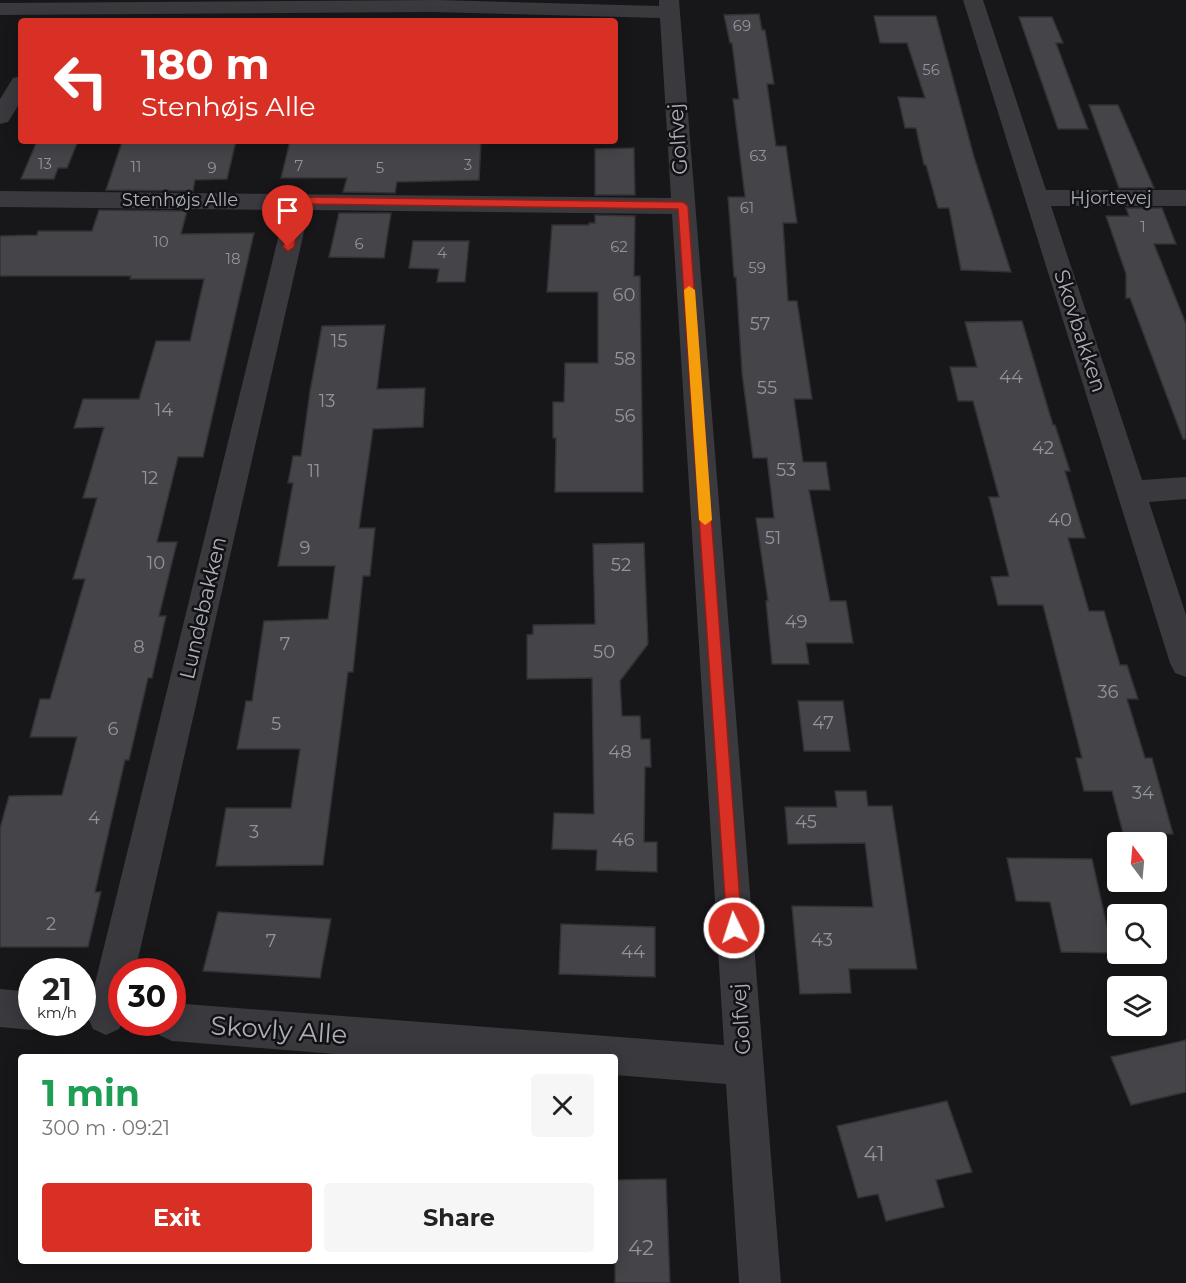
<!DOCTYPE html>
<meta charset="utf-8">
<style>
:root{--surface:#fff;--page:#f6f6f6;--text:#222;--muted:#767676;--accent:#d93025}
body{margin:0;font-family:Montserrat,sans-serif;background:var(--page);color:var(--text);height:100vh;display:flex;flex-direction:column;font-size:22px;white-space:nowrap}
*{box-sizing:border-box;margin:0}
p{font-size:20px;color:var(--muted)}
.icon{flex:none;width:33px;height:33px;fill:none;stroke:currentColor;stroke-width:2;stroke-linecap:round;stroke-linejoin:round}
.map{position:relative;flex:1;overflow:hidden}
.side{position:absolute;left:18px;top:1054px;width:600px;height:210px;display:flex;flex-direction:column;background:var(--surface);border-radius:6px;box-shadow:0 3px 15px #0003}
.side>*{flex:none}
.guide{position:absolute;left:18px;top:18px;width:600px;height:126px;border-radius:6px;box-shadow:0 3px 15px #0003;background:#d93025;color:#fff;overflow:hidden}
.needle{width:39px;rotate:344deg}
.controls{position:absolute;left:1107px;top:832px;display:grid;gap:12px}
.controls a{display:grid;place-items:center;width:60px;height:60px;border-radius:6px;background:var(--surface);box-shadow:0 3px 15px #0003;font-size:30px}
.speed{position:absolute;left:18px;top:958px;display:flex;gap:12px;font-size:30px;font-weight:700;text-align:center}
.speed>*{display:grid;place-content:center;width:78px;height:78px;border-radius:50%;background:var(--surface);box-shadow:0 3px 15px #0003;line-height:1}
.speed small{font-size:15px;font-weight:400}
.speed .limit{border:9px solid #d22;background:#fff;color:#111}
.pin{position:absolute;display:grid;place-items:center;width:51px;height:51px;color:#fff;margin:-62px -26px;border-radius:50% 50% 50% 0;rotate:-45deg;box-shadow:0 0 6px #0007}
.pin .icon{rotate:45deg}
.me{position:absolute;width:66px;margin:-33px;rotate:356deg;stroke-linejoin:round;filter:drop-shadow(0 0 4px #0008)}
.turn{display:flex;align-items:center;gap:21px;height:126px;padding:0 24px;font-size:27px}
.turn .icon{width:78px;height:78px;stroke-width:2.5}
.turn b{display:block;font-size:42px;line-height:51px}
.round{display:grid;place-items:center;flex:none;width:63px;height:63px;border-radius:6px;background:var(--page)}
.overview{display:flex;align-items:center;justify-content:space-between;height:102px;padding:0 24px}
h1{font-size:36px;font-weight:700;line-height:45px;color:#1e9e55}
.action{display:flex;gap:12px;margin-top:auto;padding:12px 24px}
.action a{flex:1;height:69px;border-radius:6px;background:var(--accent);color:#fff;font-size:24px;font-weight:700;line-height:69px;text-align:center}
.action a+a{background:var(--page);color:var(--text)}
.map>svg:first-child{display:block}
</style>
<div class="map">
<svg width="1186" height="1283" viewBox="0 0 1186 1283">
<rect width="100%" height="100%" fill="#171719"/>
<g fill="#444449" stroke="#323135" stroke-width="1.5">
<polygon points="759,14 762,30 765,30 774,84 767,84 776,146 786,146 797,223 783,223 788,301 797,301 812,399 794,399 803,462 826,462 830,490 809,490 830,601 846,601 853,643 806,643 809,664 772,664 766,601 768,601 756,518 774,518 767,458 753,458 742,373 736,277 734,277 728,197 745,197 733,99 739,99 732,43 730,43 724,15"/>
<polygon points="874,16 936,16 974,157 1011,272 961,270 949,208 938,208 926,165 924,165 916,128 905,128 898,97 925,98 907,43 880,43"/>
<polygon points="1019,17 1052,17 1063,43 1056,43 1088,129 1058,129"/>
<polygon points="1089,105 1118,105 1154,188 1119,188"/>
<polygon points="37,141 78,141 67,168 58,168 54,179 21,179"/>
<polygon points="236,141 227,179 195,180 193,191 106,190 122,142"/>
<polygon points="290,141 481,141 479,180 397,182 395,193 343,192 347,178 281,178"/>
<polygon points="634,148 635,195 595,195 595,149"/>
<polygon points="1126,208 1162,208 1176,244 1154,244 1186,324 1186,439 1183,439 1130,298 1126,298 1126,274 1106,216 1129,216"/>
<polygon points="99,210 187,211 181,234 254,233 203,457 178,457 157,542 177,542 159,616 166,616 152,678 148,678 129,760 125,760 95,892 101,892 88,947 0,947 0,828 9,796 62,795 77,737 30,737 40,699 50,699 85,579 73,579 97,498 83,498 104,427 74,428 83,399 139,399 156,341 190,341 204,279 130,279 131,276 0,276 0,236 37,235 38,231 92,231"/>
<polygon points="339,213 391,213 384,258 329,257"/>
<polygon points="595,215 635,216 634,276 640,276 643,492 555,492 556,438 553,438 553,402 564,402 565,363 598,363 598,292 547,292 552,225 589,225 589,223 595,223"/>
<polygon points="413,241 469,241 465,282 437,282 439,269 409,268"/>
<polygon points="1022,321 1053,425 1055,425 1070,471 1065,471 1085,538 1068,538 1089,611 1104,611 1120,665 1127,665 1138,699 1127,699 1145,758 1152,758 1173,834 1123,833 1112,791 1084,791 1076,758 1082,758 1043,605 998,605 991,577 1009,576 989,497 999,497 973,401 958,401 950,367 977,367 965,322"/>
<polygon points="385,325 377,389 425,388 423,427 373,429 359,528 375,528 370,576 363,576 353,672 348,672 323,865 216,866 226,808 291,808 300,749 237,749 246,701 252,701 264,621 328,619 335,566 278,566 293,483 288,483 293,456 301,456 310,391 322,326"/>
<polygon points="644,543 648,644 620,681 622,716 640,716 641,739 650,739 651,767 645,767 644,842 657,842 657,872 596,870 597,850 552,849 554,813 594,814 592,678 527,679 527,635 533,634 533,625 595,624 593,544"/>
<polygon points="798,701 843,701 850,751 804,751"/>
<polygon points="835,791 866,791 868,806 892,806 917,969 849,969 851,993 800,994 792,906 873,907 865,843 788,844 785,807 837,807"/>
<polygon points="1007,858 1092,859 1113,953 1061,952 1050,902 1016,901"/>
<polygon points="218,912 331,919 320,978 203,971"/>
<polygon points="561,924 655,927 655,977 559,974"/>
<polygon points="1186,1040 1186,1092 1131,1105 1111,1057"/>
<polygon points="947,1101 972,1172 936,1180 944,1207 886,1221 878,1194 858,1198 837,1126"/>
<polygon points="666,1179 670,1283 615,1283 615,1180"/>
</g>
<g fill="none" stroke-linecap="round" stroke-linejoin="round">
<g fill="#39393e" fill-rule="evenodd">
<polygon points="438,0 659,6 659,0 679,0 781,1283 739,1283 726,1084 615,1075 615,1058 384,1058 172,1041 159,1035 153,1023 172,1023 172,1003 724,1045 672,214 309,210 135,972 122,972 122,1023 119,1029 106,1035 93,1029 87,1016 285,210 0,207 0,191 671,198 660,18 431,12 0,15 0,3"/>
<polygon points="963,0 983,0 1046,190 1186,190 1186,206 1051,206 1142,480 1186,477 1186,499 1149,502 1186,615 1186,677 1175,673 1170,663"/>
<polygon points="21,76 21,101 8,122 0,124 0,99 13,78"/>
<polygon points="0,989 32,992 32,1023 45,1024 32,1030 0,1027"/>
</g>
</g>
<polygon fill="#d93025" stroke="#8d1f18" stroke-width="1.5" points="300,197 683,202 688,206 742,928 740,934 734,936 729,934 727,928 678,209 304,204 294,247 288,251 283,247 294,201"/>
<polygon fill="#f59e0b" points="689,286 695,290 712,520 705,525 699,520 684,290"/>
<g text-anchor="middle" stroke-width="5" stroke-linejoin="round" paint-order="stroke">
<g font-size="15" fill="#91949c">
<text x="742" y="31">69</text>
<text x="931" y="75">56</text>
<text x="758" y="161">63</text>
<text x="45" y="169">13</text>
<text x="468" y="170">3</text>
<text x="299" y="171">7</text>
<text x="136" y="172">11</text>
<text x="212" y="173">9</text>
<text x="380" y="173">5</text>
<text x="747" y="213">61</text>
<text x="1143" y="232">1</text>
<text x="161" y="247">10</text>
<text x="359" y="249">6</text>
<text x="619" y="252">62</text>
<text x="442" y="258">4</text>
<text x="233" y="264">18</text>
<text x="757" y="273">59</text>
</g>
<g font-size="18" fill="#abaeb7" stroke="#121214">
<text x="1111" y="204">Hjortevej</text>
<text x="180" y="206">Stenhøjs Alle</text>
</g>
<g font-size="18" fill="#91949c">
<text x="624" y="301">60</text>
<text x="760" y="330">57</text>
<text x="339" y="347">15</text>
<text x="625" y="365">58</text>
<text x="1011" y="383">44</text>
<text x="767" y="394">55</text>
<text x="327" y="407">13</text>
<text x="164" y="416">14</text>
<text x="625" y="422">56</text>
<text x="1043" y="454">42</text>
<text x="786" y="476">53</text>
<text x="314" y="477">11</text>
<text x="150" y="484">12</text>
<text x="1060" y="526">40</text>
<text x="773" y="544">51</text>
<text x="305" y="554">9</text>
<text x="156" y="569">10</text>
<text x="621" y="571">52</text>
<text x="796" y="628">49</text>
<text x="285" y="650">7</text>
<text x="139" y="653">8</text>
<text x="604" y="658">50</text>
<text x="1108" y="698">36</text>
<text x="823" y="729">47</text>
<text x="276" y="730">5</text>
<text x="113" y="735">6</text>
<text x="620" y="758">48</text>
<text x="1143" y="799">34</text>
<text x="94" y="824">4</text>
<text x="806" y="828">45</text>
<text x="254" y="838">3</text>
<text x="623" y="846">46</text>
<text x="51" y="930">2</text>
<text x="822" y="946">43</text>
<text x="271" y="947">7</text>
<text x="633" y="958">44</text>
</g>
<g font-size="21" fill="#abaeb7" stroke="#121214">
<text transform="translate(678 139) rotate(-94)" y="7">Golfvej</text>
<text transform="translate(1080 331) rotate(72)" y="7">Skovbakken</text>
<text transform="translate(203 608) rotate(-77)" y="7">Lundebakken</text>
<text transform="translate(741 1019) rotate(-94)" y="7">Golfvej</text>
</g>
<g font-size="21" fill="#91949c">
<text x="874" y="1161">41</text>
<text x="641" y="1255">42</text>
</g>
<g font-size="26" fill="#abaeb7" stroke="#121214">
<text transform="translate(279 1030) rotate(4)" y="9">Skovly Alle</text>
</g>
</g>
</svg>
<div class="controls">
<a><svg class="needle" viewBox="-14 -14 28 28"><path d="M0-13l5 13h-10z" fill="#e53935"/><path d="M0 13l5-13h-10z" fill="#767676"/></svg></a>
<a><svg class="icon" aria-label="search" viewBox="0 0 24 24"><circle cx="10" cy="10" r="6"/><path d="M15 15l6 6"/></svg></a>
<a><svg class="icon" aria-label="layers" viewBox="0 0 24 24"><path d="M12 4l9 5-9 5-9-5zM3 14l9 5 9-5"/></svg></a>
</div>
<div class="speed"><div>21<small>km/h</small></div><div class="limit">30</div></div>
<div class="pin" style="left:288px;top:247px;background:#d93025"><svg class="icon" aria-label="arrive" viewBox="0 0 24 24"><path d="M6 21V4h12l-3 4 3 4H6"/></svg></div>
<svg class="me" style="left:734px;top:928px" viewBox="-20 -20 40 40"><circle r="17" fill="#d93025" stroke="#fff" stroke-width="3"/><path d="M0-11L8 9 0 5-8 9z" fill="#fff"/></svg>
<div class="guide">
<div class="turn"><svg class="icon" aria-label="left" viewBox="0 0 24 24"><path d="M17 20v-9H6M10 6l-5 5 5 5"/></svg><div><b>180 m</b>Stenhøjs Alle</div></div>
</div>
<section class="side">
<div class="overview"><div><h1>1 min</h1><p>300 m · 09:21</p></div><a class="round"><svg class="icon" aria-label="close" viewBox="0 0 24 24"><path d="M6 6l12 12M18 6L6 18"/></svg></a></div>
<div class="action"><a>Exit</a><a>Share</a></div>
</section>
</div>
